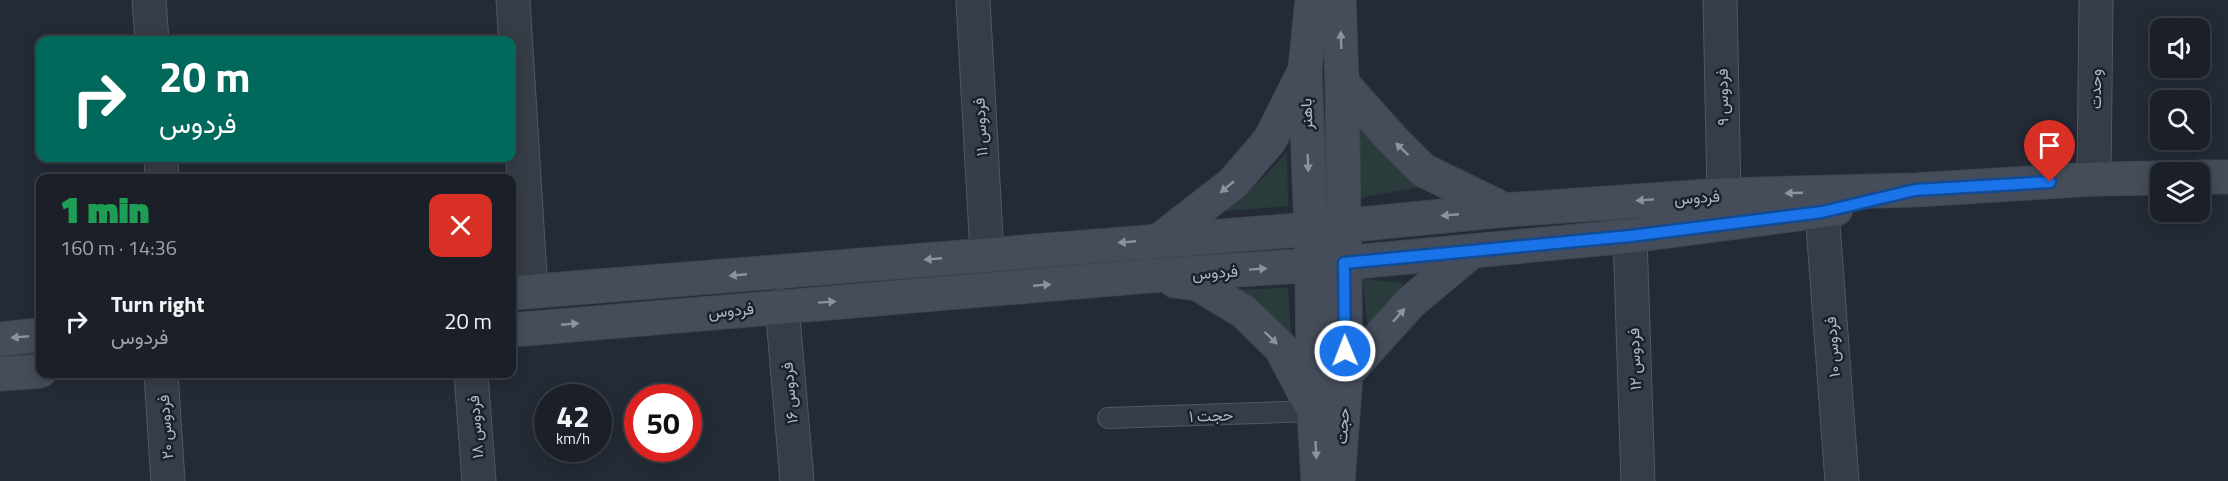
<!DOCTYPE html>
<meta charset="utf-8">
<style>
:root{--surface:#1b2028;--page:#282d34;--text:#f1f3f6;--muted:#a0a3a8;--line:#393e45}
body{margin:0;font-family:"Titillium Web",Vazirmatn,sans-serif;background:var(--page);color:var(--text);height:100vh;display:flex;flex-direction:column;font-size:22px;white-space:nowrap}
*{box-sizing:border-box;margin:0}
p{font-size:20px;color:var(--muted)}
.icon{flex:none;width:33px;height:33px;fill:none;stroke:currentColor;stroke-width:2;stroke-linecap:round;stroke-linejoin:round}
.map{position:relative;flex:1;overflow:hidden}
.panel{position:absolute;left:36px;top:174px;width:480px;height:204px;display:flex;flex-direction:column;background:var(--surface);border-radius:12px;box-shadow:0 3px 15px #0003,0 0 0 2px var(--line)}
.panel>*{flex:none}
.hud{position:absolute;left:36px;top:36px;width:480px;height:126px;border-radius:12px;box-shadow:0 3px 15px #0003,0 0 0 2px var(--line);background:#00695c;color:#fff;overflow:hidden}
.tools{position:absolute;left:2150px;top:18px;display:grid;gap:12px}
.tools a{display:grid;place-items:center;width:60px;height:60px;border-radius:12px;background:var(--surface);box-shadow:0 3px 15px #0003,0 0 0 2px var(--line);font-size:30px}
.speed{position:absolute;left:534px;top:384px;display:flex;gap:12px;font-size:30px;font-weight:700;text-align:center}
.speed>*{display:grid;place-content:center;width:78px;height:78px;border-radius:50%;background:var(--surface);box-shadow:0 3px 15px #0003,0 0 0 2px var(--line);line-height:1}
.speed small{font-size:15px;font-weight:400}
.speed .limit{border:9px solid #d22;background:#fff;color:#111}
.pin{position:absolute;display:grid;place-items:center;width:51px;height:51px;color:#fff;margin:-62px -26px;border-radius:50% 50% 50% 0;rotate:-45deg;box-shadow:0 0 6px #0007}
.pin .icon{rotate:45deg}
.me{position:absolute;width:66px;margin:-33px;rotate:359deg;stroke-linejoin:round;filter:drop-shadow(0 0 4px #0008)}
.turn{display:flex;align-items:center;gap:21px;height:126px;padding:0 24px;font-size:27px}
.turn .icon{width:78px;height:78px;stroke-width:2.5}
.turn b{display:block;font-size:42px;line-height:51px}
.round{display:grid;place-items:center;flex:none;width:63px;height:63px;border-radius:12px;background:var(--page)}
.overview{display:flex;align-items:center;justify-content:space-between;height:102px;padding:0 24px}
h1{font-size:36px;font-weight:800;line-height:45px;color:#1e9e55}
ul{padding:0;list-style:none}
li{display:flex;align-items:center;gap:18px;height:90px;padding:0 24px}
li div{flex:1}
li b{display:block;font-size:22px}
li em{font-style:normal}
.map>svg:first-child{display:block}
</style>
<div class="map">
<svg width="2228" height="481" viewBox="0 0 2228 481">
<rect width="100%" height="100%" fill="#242b36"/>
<g fill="#2a3b3c">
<polygon points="1359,118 1421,187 1358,198"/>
<polygon points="1287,151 1288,206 1223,211 1265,176"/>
<polygon points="1362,279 1404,283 1368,325"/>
<polygon points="1288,288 1292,349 1228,290"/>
</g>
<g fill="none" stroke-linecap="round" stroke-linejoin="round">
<g stroke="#525862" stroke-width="22">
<polyline id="lane" points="1108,418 1314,411"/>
</g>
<g stroke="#525862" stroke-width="35">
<g id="street">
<polyline points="149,0 152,40"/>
<polyline points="513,0 531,291"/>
<polyline points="973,0 987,254"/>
<polyline points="1720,0 1724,195"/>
<polyline points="161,158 162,178"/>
<polyline points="2094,179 2096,0"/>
<polyline points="1822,212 1842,481"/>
<polyline points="1630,236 1638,481"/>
<polyline points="782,306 797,481"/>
<polyline points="161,374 168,481"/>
<polyline points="471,374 479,481"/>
</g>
</g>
<g stroke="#404650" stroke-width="35">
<g id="secondary">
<polyline points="1312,0 1305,70 1311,229 1314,411 1318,481"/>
<polyline points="1342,83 1392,139 1423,170 1505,210"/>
<polyline points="2199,177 2228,177"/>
<polyline points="1161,239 1233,183 1270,140 1303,74"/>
<polyline points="1175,281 1198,284 1244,312 1281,348 1310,404"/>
<polyline points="512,293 1311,229 1505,210 1724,195 1915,190 2094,179 2160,178"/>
<polyline points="512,330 1147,276 1344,263 1630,236 1836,209"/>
<polyline points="0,339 40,335"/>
<polyline points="0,374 40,371"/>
<polyline points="1346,374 1411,302 1472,251"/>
<polyline points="1338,481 1346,374 1342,83 1339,0"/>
</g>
</g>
<use href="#lane" stroke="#373d47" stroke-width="20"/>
<use href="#street" stroke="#373d47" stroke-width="33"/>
<use href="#secondary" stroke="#454d5a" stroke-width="33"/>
</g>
<defs><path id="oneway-solid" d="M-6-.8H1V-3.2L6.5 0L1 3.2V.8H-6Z" transform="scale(1.5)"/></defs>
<g fill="#8c939e">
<use href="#oneway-solid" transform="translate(1341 40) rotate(-92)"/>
<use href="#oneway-solid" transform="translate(1402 149) rotate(-136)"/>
<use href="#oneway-solid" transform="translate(1308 163) rotate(88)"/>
<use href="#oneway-solid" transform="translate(1227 187) rotate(140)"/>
<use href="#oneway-solid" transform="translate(1794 193) rotate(178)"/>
<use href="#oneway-solid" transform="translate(1645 200) rotate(176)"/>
<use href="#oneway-solid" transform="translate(1450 215) rotate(175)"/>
<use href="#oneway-solid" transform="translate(1127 242) rotate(175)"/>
<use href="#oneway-solid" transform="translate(933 259) rotate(175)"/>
<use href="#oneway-solid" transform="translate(1258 269) rotate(-4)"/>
<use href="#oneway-solid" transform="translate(738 275) rotate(175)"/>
<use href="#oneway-solid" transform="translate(1042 285) rotate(-5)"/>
<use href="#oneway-solid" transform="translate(827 302) rotate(-4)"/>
<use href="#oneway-solid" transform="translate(1399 315) rotate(-48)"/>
<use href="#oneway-solid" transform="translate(570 324) rotate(-5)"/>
<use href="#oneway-solid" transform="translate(20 337) rotate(175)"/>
<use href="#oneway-solid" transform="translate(1271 338) rotate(44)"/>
<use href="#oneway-solid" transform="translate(1316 450) rotate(87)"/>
</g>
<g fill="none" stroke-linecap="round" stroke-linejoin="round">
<g stroke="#114b97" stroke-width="15">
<polyline id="route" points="1345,351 1344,263 1630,236 1822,212 1915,190 2050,182"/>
</g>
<use href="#route" stroke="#1a73e8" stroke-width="10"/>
</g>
<g text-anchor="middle" stroke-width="5" stroke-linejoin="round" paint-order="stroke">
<g font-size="16" fill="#b2b8c3" stroke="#1c222c">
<text transform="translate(2095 89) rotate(-90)" y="6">وحدت</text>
<text transform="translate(1722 97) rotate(-91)" y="6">فردوس ۹</text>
<text transform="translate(1306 114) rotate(-92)" y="6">باهنر</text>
<text transform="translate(980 127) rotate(-93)" y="6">فردوس ۱۱</text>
<text transform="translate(1697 197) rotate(-4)" y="6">فردوس</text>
<text transform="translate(1215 272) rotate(-4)" y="6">فردوس</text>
<text transform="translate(731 310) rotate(-5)" y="6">فردوس</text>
<text transform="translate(1832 347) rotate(-94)" y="6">فردوس ۱۰</text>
<text transform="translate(1634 359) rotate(-92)" y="6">فردوس ۱۲</text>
<text transform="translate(789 393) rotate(-95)" y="6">فردوس ۱۶</text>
<text transform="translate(1211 415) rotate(-2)" y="6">حجت ۱</text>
<text transform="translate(1342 426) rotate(-86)" y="6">حجت</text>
<text transform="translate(165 427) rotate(-94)" y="6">فردوس ۲۰</text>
<text transform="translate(475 427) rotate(-94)" y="6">فردوس ۱۸</text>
</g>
</g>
</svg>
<div class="tools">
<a><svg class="icon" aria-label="sound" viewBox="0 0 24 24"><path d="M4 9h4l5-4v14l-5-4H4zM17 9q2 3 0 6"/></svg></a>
<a><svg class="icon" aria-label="search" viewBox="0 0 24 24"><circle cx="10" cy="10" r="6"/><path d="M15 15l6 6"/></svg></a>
<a><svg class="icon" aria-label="layers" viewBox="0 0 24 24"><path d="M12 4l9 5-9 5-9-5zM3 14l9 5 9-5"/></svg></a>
</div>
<div class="speed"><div>42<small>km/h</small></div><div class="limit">50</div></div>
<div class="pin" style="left:2050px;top:182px;background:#d93025"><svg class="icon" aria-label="arrive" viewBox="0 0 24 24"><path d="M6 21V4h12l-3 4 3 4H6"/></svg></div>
<svg class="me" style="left:1345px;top:351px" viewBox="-20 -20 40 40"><circle r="17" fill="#1a73e8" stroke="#fff" stroke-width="3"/><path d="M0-11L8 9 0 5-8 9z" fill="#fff"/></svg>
<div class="hud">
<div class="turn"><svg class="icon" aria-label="right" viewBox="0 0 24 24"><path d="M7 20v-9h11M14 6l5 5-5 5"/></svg><div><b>20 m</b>فردوس</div></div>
</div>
<section class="panel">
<div class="overview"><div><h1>1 min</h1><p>160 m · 14:36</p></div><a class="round" style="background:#d93025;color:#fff"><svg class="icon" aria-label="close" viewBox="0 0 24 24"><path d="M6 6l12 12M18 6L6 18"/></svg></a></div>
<ul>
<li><svg class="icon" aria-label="right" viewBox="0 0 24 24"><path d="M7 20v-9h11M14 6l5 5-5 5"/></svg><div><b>Turn right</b><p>فردوس</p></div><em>20 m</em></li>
</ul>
</section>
</div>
